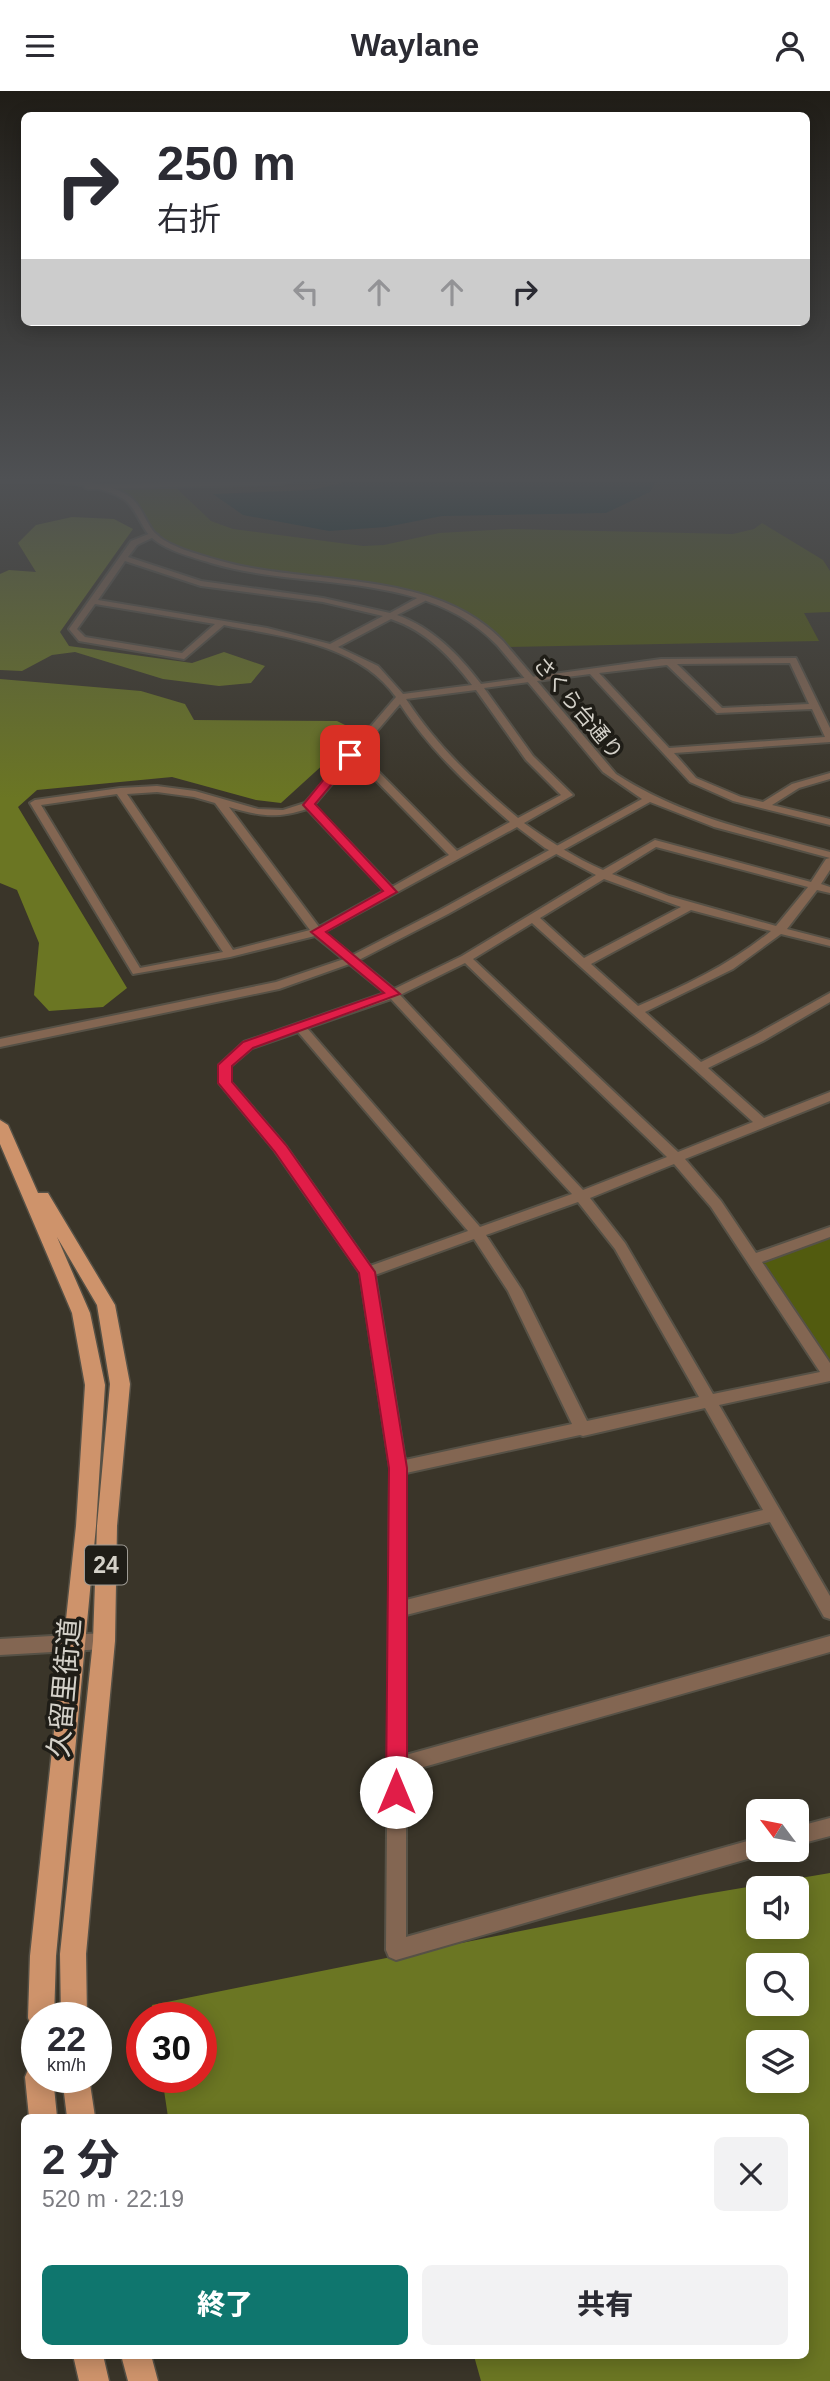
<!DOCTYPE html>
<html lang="ja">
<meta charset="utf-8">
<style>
:root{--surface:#fff;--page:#f2f2f3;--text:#2b2b33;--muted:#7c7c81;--accent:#0f766e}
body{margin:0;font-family:Helvetica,"Noto Sans JP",sans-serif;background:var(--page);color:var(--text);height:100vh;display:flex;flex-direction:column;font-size:26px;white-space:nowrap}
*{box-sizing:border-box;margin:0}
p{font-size:23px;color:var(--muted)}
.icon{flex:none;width:38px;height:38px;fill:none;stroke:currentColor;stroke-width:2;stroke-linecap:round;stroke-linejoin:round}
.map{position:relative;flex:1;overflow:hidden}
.side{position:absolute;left:21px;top:2023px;width:788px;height:245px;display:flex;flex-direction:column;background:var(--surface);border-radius:10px;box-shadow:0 4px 18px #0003}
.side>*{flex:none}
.top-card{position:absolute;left:21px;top:21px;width:789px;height:214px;border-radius:10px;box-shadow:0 4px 18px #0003;background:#fff;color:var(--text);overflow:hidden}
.needle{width:46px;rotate:302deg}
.buttons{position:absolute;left:746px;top:1708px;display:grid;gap:14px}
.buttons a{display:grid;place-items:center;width:63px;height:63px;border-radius:10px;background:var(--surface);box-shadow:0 4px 18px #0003;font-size:35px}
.speed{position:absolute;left:21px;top:1911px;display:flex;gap:14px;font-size:35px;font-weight:700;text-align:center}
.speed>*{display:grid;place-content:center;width:91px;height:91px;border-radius:50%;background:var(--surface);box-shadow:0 4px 18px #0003;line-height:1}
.speed small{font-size:18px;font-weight:400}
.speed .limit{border:10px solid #d22;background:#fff;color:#111}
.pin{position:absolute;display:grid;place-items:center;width:60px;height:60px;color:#fff;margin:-30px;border-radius:14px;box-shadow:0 4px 10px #0006}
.me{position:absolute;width:77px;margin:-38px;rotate:0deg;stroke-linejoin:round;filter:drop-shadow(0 0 5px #0008)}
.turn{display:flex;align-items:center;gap:24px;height:147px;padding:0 21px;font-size:32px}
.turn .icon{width:91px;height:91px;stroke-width:2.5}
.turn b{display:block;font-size:49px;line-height:60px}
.lanes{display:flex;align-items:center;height:66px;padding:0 21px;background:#0003;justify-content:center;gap:35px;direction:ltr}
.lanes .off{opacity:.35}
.round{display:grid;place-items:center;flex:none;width:74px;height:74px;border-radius:10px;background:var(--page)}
.headline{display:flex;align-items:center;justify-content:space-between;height:119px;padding:0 21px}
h1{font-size:42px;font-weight:800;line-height:52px}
.action{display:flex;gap:14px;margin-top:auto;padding:14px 21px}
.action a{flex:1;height:80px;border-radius:10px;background:var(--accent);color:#fff;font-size:28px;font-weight:800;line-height:80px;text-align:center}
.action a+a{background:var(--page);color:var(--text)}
header{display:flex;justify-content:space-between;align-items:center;height:91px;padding:0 21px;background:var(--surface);font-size:32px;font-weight:800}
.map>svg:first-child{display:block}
</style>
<header><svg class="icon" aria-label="menu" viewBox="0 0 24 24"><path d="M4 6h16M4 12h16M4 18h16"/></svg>Waylane<svg class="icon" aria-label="person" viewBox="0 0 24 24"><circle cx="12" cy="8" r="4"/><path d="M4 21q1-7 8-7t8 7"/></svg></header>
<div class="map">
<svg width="830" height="2290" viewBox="0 0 830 2290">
<rect width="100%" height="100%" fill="#3a3529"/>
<g fill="#525b0f">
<path d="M172,393L211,430L233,438L363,455L384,454L439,442L510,438L733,443L754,438L762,432L823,469L830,480V521L804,522L819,550L504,556C491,545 477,530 462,522C375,479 270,496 181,459C173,456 160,450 153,443C143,434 139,418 128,409C117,400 101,399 88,396Z"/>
<polygon points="830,1141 830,1284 754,1168"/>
</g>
<g fill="#6b7623" fill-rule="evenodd">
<polygon points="72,426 114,428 133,438 60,541 69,555 192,572 224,561 265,575 251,592 219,595 163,588 75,561 52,564 22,580 0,579 0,483 9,479 36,481 18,452 36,434"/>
<polygon points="0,588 141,600 185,613 194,629 337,630 359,641 281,712 256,709 172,686 37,699 18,716 127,897 103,916 49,920 34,904 39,852 17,799 0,792"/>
<path d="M830,1782V2290H481L474,2265L805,2264V2026H168L162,1986H201V1927H154L152,1914L700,1804ZM758,1797H796V1836H758ZM758,1874H796V1913H758ZM758,1951H796V1990H758Z"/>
</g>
<polygon fill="#01282d" points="448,387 658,387 650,401 606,422 442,425 386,436 329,440 243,424 213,403 311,399 356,389 432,390"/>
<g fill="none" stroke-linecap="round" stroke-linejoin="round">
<g stroke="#565146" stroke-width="4">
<g id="minor">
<polygon points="288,387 302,387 280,393 88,398 84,396 88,394"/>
<path d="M151,442L158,444L137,454L128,466L201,490L323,507L390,522L419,506H425V510L397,524C433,537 458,563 481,593L661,568L796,567L830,637V651L674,662L696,687L741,706L763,711L792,693L830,682V688L799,697L772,714L830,728V734L733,710L690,691L590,583L484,597L533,665L573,704L524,732C549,750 575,767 603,779L655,749L811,791L826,768L830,767V779L821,793L830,796V802L817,799L787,838L830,849V855L781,843L733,878L645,921L701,971L755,944L830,902V911L763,950L708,977L764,1027L830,1001V1010L685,1068L721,1110L756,1162L830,1136V1146L762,1171L830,1272V1290L719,1314L830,1505V1528L824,1526L770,1431L406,1524V1664L830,1545V1561L406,1681V1846L758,1747V1759H767L765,1763L396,1869L389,1866L386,1859L390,1377L360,1182L275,1060L219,992V974L244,951L385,902L315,845L230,866L133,883L30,712L35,709L120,697L157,695L195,700L258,718L283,719L305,712L396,606C360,555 290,546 233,536L224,534L184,568L79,550L69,538L131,450ZM125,470L201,495L323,511L383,525L330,553L267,537L98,509ZM95,513L215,533L182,562L85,546L77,538ZM391,528C426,540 450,565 472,594L403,603L378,575L338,556ZM790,572L809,613L722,617L677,573ZM667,574L717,622L812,618L825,646L669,657L599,582ZM476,599L526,669L561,704L518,727C476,692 436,654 406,608ZM400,613C429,658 470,696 510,731L457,760L359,661ZM354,667L449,764L392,796L314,714ZM157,701L194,706L215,712L310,839L233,859L127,703ZM117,703L223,861L140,877L41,714ZM229,716C259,725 276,728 307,718L384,800L319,836ZM517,736L545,757L596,784L462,865L394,898L324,841ZM656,756L808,796L776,835L669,805L612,783ZM604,788L681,816L584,867L540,827ZM691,819L771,840C731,873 685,895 638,915L591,873ZM532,832L753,1031L678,1061L473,868ZM465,872L667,1066L583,1099L400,904ZM391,908L572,1103L480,1136L307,937ZM298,941L468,1140L370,1175L285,1054L231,991V975L252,957ZM674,1073L711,1116L820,1281L713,1303L625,1152L590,1107ZM578,1111L615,1158L699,1306L587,1330L522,1199L486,1144ZM474,1148L508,1200L572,1333L405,1369L375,1184ZM705,1317L763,1419L406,1509V1382L580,1344L583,1345Z"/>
<polygon points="830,1727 830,1745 796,1754 796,1736"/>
</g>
</g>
<g stroke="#565146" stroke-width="4">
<g id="tertiary">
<path d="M0,387C38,387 98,384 130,406C142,415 145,430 154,441C168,456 198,463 217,469C309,496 432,476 503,550L616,683C682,726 756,741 830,761V767L714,736L650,711L448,823L355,871L279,898L0,956V948L276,891L347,867L440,819L642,708L603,681L497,554C425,478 304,500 211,472C192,466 163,459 149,444C140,433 136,418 125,409C95,389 35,390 0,391Z"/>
<polygon points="104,1542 110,1545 113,1550 110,1555 104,1558 0,1564 0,1548"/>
</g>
</g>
<g stroke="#565146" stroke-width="3">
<g id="primary">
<polygon points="0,1029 8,1034 38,1102 48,1102 115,1214 130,1293 117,1435 115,1550 86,1863 87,1927 61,1927 60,1863 93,1550 97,1435 110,1293 97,1214 57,1146 90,1222 105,1294 96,1435 56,1865 54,1927 37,1927 37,1938 32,1936 28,1927 30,1865 76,1435 85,1294 72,1222 0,1053"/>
<polygon points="37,1973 37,1986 53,1986 57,2026 29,2026 25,1986 29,1976"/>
<polygon points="62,1986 89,1986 95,2026 67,2026"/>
<polygon points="73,2264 103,2264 109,2290 79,2290"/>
<polygon points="121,2264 151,2264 158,2290 128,2290"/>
</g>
</g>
<use href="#minor" fill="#836652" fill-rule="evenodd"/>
<use href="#tertiary" fill="#836652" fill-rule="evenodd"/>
<use href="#primary" fill="#ce936b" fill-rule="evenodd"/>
</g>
<linearGradient id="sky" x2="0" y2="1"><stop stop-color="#201d17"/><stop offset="0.55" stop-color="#4f5154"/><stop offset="1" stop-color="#4f5154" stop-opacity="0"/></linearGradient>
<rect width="830" height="708" fill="url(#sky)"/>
<polygon fill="#e11d48" stroke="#92132f" stroke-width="2" points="346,661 356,664 315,713 397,801 326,841 400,903 253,957 232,975 232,991 286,1054 375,1181 407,1377 407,1701 404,1708 396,1711 389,1708 386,1701 389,1377 359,1182 275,1061 218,992 218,974 243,951 384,902 311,841 383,800 303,714"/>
<g text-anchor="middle" stroke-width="7" stroke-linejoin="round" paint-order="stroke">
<g font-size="21" fill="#d4d1c9" stroke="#1f1d17">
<text transform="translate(578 617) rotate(50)" y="7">さくら台通り</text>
</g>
<rect fill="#1f1d17" stroke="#9e9b94" stroke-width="2" x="85" y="1454.5" width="42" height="39" rx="5"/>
<g font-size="23" font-weight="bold" fill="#d4d1c9">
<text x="106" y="1482">24</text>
</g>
<g font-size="28" fill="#d4d1c9" stroke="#1f1d17">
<text transform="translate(64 1597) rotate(-85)" y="10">久留里街道</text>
</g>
</g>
</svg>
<div class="buttons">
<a><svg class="needle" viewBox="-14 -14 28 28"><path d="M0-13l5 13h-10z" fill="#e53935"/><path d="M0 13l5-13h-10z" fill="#7c7c81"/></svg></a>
<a><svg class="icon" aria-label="sound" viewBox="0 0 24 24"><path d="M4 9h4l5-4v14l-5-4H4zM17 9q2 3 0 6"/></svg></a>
<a><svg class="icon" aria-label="search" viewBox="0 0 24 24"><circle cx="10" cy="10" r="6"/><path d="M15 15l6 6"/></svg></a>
<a><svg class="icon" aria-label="layers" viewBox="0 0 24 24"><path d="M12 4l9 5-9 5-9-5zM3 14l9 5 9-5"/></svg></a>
</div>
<div class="speed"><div>22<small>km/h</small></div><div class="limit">30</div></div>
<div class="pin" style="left:350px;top:664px;background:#d93025"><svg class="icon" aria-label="arrive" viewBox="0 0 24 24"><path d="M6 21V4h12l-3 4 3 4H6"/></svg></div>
<svg class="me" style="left:396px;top:1701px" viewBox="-20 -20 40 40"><circle r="19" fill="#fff"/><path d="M0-13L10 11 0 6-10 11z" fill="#e11d48"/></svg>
<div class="top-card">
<div class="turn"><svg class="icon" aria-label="right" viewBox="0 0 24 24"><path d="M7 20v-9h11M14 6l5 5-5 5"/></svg><div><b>250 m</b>右折</div></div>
<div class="lanes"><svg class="icon off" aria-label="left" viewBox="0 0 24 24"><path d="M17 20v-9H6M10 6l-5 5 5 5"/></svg><svg class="icon off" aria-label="ahead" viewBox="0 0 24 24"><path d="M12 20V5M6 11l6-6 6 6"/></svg><svg class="icon off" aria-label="ahead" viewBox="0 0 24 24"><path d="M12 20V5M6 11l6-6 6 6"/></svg><svg class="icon" aria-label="right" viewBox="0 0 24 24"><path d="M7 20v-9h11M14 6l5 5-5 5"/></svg></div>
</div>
<section class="side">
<div class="headline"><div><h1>2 分</h1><p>520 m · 22:19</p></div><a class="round"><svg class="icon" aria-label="close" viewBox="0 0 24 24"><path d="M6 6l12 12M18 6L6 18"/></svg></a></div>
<div class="action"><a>終了</a><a>共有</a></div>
</section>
</div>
